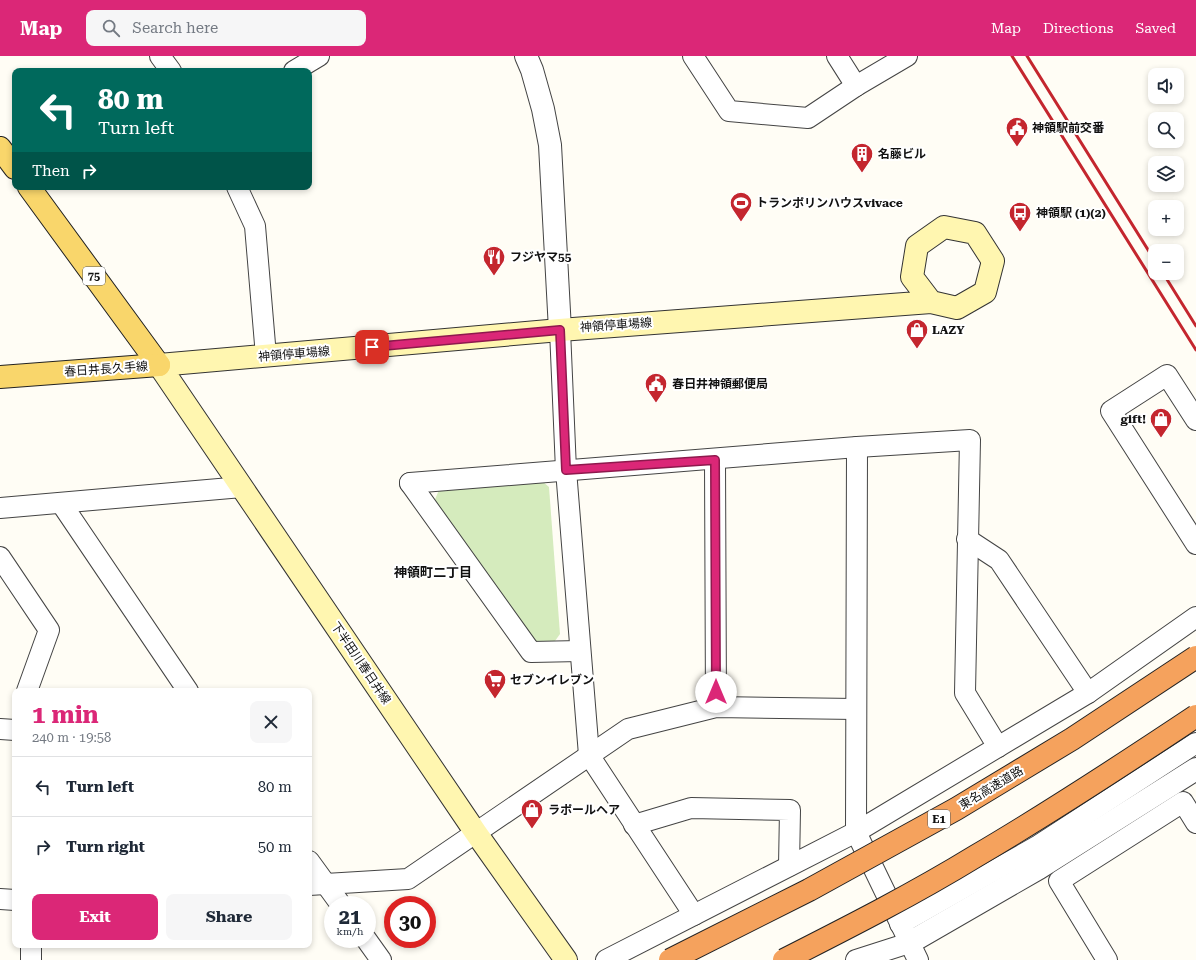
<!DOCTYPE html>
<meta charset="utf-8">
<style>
:root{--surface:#fff;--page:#f6f6f7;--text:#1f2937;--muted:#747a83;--line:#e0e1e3;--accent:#db2777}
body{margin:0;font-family:"Roboto Serif","Noto Sans JP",serif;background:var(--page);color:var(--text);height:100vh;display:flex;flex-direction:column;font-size:15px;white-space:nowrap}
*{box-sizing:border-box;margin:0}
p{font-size:13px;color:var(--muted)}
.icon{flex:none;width:22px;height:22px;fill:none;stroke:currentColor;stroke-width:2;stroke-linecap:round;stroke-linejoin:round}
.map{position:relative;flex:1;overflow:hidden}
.panel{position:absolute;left:12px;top:632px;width:300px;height:260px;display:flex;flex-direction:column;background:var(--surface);border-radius:8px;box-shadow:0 2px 6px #0003}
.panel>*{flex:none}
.top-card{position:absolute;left:12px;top:12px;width:300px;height:122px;border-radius:8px;box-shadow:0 2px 6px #0003;background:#00695c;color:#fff;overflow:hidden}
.tools{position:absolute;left:1148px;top:12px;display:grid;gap:8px}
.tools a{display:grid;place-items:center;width:36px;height:36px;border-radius:8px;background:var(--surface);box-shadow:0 2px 6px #0003;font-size:20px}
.speed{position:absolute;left:324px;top:840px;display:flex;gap:8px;font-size:20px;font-weight:700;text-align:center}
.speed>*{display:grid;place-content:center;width:52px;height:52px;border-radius:50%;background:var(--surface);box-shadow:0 2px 6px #0003;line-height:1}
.speed small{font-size:10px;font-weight:400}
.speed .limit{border:6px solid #d22;background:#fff;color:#111}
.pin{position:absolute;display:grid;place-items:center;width:34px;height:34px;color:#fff;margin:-17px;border-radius:8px;box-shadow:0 2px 6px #0006}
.me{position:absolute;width:44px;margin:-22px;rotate:0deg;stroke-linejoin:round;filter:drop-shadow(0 0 3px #0008)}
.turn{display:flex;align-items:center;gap:14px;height:84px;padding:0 20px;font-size:18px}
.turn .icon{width:52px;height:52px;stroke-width:2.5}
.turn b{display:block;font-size:28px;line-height:34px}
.then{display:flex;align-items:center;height:38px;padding:0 20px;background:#0003;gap:8px;font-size:15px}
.round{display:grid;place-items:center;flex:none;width:42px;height:42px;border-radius:8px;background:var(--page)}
.headline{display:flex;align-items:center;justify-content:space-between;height:68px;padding:0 20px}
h1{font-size:24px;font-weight:700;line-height:30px;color:var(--accent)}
.button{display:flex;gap:8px;margin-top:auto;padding:8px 20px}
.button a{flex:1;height:46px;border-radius:8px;background:var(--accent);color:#fff;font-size:16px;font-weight:700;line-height:46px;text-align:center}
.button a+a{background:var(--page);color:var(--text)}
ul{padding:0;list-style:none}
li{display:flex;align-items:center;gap:12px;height:60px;padding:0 20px;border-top:1px solid var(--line)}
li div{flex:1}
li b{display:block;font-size:15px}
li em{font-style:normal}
header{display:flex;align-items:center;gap:24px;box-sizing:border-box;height:56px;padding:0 20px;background:var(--accent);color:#fff}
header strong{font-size:19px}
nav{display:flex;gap:22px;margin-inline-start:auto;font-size:14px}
.search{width:280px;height:36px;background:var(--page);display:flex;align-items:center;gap:10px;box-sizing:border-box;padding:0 14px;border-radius:8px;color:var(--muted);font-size:15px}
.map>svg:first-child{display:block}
</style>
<header>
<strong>Map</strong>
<div class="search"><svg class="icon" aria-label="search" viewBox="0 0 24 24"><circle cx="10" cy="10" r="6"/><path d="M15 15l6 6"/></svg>Search here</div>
<nav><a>Map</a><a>Directions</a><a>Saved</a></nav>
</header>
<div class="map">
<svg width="1196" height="904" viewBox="0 0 1196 904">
<rect width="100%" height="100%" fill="#fffdf5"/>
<polygon fill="#d5ebbd" points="542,425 549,431 560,578 555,585 533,587 433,448 439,434"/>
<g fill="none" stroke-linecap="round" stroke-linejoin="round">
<g stroke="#444" stroke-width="22">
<g id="minor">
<polyline points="160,0 171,15"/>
<polyline points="693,0 729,55 808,62 856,30 907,0"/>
<polyline points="837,0 856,30"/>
<polyline points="294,15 319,0"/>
<polyline points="237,131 255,170 266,300"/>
<polyline points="560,274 566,414 589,699 694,859"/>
<polyline points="1196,364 1167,319 1111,355 1196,488"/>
<polyline points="857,391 856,776 918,904"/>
<polyline points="715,404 716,651"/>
<polyline points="410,427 857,391 970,384 965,637 998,691"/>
<polyline points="410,427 531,596 580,595"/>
<polyline points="61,447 188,635"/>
<polyline points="0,452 242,431"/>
<polyline points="967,483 999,504 1088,637"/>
<polyline points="0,501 49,574 27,635"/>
<polyline points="0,673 15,674"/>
<polyline points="634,769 691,752 790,754 789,810"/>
<polyline points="309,805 341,849"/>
<polyline points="309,829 408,823 628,673 716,651 856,653"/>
<polyline points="0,843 15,844"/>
<polyline points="900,868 1039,789 1196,687"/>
<polyline points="366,883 381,904"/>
<polyline points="31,889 31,904"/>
<polyline points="606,904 856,776 1088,637 1196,561"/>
<polyline points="856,904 909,887"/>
<polyline points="1107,904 1059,825 1183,746 1196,767"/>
</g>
</g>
<g stroke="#444" stroke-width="24">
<g id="tertiary">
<polyline points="526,0 532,14 543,53 550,89 560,274"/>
<polyline points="909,887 1039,812 1196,713"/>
</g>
</g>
<g stroke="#333" stroke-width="24">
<polyline id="secondary" points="566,904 476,777 159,309 560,274 931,246 957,252 985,236 993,205 975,177 944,171 917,190 912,221 931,246"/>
</g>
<g stroke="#222" stroke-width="24">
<g id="primary">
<polyline points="0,92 15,112"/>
<polyline points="29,131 159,309"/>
<polyline points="0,321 159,309"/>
</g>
</g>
<use href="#minor" stroke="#fff" stroke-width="20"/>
<use href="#tertiary" stroke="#fff" stroke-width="22"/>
<use href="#secondary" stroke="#fff6b0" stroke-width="22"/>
<use href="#primary" stroke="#f9d66b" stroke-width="22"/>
<g stroke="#c4262e" stroke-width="3">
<polyline points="1012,0 1196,294"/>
<polyline points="1027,0 1155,205"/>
<polyline points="1163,217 1196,270"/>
</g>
<g stroke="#222" stroke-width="24" stroke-linecap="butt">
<g id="motorway-bridge">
<polyline points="670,904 809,834 956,753 1072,683 1196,601"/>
<path d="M784,904C849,871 914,838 976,800C1051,756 1124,708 1196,660"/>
</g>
</g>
<use href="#motorway-bridge" stroke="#f5a25d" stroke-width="22"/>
</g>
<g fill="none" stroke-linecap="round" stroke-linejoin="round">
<g stroke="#8e194d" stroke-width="10">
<polyline id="route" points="372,291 560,274 566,414 715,404 716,636"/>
</g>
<use href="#route" stroke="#db2777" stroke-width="7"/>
</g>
<defs>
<g id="civic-pin" transform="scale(1.15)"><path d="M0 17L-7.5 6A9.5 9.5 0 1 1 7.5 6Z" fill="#c4262e" stroke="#fff"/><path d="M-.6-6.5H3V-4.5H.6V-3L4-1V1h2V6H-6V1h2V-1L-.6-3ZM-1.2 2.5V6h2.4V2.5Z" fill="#fff"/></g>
<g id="building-pin" transform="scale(1.15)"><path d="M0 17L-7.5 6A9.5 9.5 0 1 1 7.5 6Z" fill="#c4262e" stroke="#fff"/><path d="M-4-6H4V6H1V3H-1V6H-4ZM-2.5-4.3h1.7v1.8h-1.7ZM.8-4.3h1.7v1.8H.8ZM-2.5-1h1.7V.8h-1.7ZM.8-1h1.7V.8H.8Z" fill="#fff"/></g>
<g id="stadium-pin" transform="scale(1.15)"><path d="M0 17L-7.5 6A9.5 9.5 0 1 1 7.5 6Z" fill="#c4262e" stroke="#fff"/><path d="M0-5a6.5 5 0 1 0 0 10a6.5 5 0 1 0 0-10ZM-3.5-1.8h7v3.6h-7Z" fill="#fff"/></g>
<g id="bus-pin" transform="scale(1.15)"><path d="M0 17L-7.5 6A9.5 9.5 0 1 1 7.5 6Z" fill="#c4262e" stroke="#fff"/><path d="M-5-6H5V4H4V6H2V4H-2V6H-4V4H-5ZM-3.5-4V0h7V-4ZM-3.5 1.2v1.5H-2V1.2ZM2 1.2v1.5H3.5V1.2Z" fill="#fff"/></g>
<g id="restaurant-pin" transform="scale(1.15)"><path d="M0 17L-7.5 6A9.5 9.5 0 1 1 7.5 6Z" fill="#c4262e" stroke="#fff"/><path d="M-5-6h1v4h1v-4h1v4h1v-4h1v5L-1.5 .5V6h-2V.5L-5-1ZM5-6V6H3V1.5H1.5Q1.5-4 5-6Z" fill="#fff"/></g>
<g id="shop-pin" transform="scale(1.15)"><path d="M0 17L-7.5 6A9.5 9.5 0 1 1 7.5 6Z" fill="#c4262e" stroke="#fff"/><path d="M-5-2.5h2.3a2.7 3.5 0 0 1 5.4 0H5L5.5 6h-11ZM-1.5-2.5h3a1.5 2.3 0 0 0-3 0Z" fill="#fff"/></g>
<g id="supermarket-pin" transform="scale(1.15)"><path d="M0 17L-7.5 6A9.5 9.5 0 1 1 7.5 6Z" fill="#c4262e" stroke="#fff"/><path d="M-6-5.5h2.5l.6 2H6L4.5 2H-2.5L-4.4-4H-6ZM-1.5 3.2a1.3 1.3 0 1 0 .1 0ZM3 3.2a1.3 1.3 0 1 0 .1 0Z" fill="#fff"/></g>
</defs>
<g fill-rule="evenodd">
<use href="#civic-pin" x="1017" y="72"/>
<use href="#building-pin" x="862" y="98"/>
<use href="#stadium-pin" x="741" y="147"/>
<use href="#bus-pin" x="1020" y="157"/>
<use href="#restaurant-pin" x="494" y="201"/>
<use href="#shop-pin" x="917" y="274"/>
<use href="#civic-pin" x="656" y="328"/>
<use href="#shop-pin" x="1161" y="363"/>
<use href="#supermarket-pin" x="495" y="624"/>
<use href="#shop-pin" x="532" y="754"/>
</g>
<g text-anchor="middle" stroke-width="4" stroke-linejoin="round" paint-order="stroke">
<g fill="#fff" stroke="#585858" stroke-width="1">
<rect x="83" y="211" width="22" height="18" rx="3"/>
<rect x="928" y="754" width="22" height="18" rx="3"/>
</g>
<g font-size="11" font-weight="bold" fill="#111">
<text x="94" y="224">75</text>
<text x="939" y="767">E1</text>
</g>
<g font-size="12" font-weight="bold" fill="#111" stroke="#fff" text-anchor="start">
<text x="1032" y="76">神領駅前交番</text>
<text x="878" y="102">名藤ビル</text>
<text x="756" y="151">トランポリンハウスvivace</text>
<text x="1036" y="161">神領駅 (1)(2)</text>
<text x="510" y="205">フジヤマ55</text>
<text x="932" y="278">LAZY</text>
<text x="672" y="332">春日井神領郵便局</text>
<text x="1146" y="367" text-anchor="end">gift!</text>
<text x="510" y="628">セブンイレブン</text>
<text x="548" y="758">ラポールヘア</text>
</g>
<g font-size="12" fill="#111" stroke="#fff">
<text transform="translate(616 269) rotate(-4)" y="4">神領停車場線</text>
<text transform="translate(294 298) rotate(-5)" y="4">神領停車場線</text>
<text transform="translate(106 313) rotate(-4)" y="4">春日井長久手線</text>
<text transform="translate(361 607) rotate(56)" y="4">下半田川春日井線</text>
<text transform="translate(991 732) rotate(-31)" y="4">東名高速道路</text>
</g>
<g font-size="13" font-weight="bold" fill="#111" stroke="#fff">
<text x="433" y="521">神領町二丁目</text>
</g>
</g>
</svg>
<div class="tools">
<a><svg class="icon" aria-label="sound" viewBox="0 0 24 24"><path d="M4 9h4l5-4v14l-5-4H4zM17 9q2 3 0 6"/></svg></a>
<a><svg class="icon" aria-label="search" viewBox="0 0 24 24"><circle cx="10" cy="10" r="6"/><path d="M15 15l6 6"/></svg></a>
<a><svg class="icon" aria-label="layers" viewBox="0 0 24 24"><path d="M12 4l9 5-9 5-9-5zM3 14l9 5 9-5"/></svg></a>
<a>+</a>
<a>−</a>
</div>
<div class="speed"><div>21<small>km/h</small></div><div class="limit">30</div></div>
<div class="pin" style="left:372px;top:291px;background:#d93025"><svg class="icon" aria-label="arrive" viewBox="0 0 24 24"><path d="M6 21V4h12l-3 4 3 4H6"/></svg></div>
<svg class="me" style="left:716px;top:636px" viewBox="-20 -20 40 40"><circle r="19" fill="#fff"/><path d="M0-13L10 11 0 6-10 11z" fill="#db2777"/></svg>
<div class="top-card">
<div class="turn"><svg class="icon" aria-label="left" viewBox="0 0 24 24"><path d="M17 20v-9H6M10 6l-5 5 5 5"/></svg><div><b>80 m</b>Turn left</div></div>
<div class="then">Then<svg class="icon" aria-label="right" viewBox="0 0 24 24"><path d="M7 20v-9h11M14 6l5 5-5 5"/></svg></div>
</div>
<section class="panel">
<div class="headline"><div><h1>1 min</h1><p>240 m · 19:58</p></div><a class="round"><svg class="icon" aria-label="close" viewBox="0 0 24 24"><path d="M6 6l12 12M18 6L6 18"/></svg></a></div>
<ul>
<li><svg class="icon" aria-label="left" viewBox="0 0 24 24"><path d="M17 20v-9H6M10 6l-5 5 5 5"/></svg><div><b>Turn left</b></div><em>80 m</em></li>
<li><svg class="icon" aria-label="right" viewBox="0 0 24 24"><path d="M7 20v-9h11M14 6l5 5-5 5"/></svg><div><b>Turn right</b></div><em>50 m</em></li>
</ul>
<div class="button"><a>Exit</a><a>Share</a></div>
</section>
</div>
